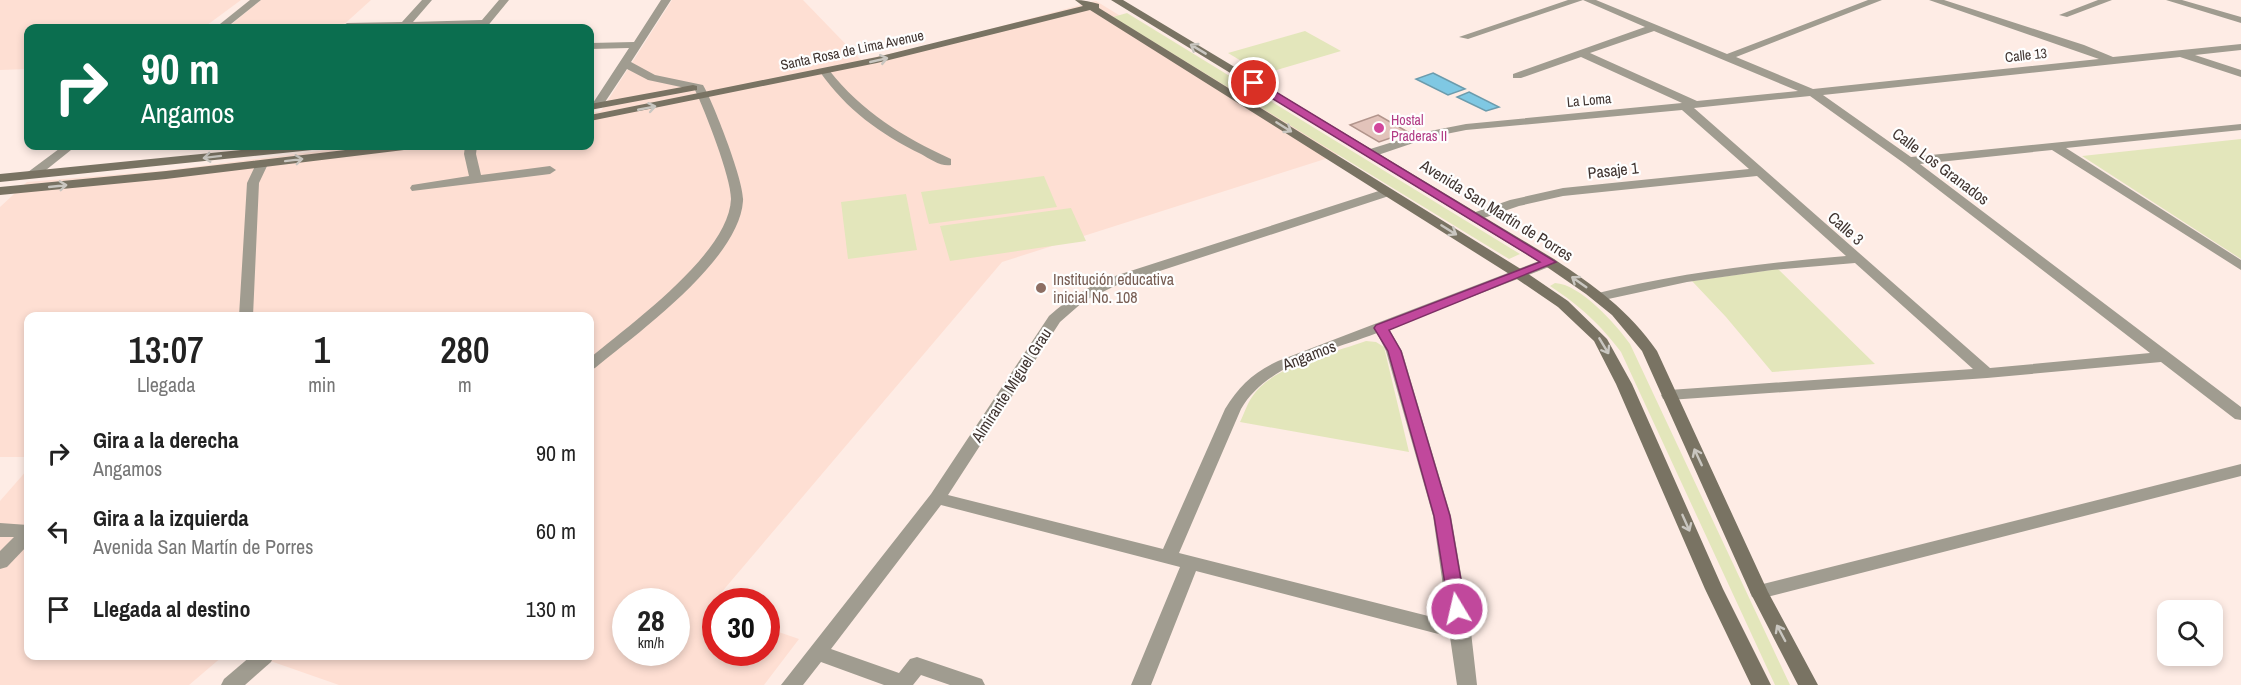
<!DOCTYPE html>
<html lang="es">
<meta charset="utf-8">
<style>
:root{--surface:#fff;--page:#f6f6f6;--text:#222;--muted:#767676}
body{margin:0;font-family:"Archivo Narrow",sans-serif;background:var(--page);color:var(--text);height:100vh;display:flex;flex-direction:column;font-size:22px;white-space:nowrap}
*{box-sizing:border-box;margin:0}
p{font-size:20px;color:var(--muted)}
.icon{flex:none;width:33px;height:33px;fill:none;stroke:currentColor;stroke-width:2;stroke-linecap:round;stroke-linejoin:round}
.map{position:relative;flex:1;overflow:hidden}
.drawer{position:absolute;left:24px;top:312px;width:570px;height:348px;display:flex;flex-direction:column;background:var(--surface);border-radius:12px;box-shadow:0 3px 9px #0003}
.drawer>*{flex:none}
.top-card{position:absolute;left:24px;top:24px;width:570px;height:126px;border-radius:12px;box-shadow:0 3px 9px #0003;background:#0b6e4f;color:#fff;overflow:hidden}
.fabs{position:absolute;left:2157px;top:600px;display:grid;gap:12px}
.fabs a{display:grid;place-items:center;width:66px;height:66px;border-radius:12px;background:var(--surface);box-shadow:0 3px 9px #0003;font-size:30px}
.speed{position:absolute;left:612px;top:588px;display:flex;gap:12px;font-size:30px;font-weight:700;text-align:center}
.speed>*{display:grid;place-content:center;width:78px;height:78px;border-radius:50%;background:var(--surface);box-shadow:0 3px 9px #0003;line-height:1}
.speed small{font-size:15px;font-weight:400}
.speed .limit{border:9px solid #d22;background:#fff;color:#111}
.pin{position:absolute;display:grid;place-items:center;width:51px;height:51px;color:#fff;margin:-26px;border:3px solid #fff;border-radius:50%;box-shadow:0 2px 6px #0007}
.me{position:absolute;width:66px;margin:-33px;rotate:351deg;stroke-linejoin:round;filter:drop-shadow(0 0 4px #0008)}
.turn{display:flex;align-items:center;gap:21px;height:126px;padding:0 18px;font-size:27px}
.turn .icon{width:78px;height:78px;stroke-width:2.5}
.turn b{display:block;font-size:42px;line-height:51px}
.eta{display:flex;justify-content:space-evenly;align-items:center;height:102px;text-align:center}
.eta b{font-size:36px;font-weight:600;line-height:42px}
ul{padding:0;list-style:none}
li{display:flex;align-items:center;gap:18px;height:78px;padding:0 18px}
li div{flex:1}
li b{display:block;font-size:22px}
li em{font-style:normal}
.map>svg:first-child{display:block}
</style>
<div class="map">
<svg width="2241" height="685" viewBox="0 0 2241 685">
<rect width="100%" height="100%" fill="#feece5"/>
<g fill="#fedfd3" fill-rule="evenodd">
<polygon points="0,0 241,0 203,28 28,28 28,69 0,70"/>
<polygon points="261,0 371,0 340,28 227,28"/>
<path d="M672,0H803L861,60L930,45L1096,1L1344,153L1002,262L709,607L715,610L716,652H766L767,628L799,639L764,685H339L256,656H590V316H28V457H0V207L27,182L161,171L359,146H590V113L601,111ZM626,602H676V652H626Z"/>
<polygon points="28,469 28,656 223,656 189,685 0,685 0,501"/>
</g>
<g fill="#e3e6bb">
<polygon points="1127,13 1520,254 1509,259 1113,17"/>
<polygon points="1305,31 1341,51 1263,74 1228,53"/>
<polygon points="2241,139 2241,259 2082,156"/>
<polygon points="1044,176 1057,207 929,224 921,192"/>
<polygon points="906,194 917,250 848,259 841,202"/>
<polygon points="1071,208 1086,241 950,261 940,226"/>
<polygon points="1778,269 1875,364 1772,372 1726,317 1692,281"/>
<path d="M1555,283C1580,284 1616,324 1630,344L1790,685H1775L1621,352C1600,324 1580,306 1550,286Z"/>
<path d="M1366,341L1376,342L1384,347L1409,452L1240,422C1244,414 1247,404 1252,397C1271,366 1333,353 1366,341Z"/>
</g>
<g fill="#7fc8e3" stroke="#6c9cad" stroke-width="1.5">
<polygon points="1433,73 1465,89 1448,95 1416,79"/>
<polygon points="1469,92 1499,107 1486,111 1457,97"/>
</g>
<polygon fill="#e2c3ba" stroke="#b2958c" stroke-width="1.5" points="1378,115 1408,132 1379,142 1350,125"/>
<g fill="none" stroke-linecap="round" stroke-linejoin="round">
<g fill="#a09c90" fill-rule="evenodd">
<path d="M825,69L829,70C862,112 903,137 951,159V165C941,167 930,159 921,154C880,134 846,109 820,72Z"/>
<polygon points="465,146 477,146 476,154 481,175 550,166 556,170 550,174 412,191 410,188 412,185 469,176 464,154"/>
<polygon points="262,160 268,164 259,183 253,316 239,316 247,183 256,164"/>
<polygon points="28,527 28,545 7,567 0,569 0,551 22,529"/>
</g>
<polygon fill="#a09c90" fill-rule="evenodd" points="2098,0 2112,0 2067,17 2059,15"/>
<g fill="#a09c90" fill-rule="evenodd">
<polygon points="250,0 261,0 226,28 215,28"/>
<polygon points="422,0 432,0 413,22 482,20 499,0 509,0 486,28 476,28 477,26 345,28 342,26 347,23 402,22"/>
<path d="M661,0H671L631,62L655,75L703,85C713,102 745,183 743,201C739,260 639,332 595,368L590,370V358C629,325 729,254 731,199C731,177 705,111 695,90L648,80L627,69L601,108H593L591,106L629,48L590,49V43L634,42Z"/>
<polygon points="1568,0 1583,0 1468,39 1459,37"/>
<path d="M1583,0H1596L1727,54L1868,0H1882L1736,57L1813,89L2099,59L1929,0H1944L2084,45L2113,57L2241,44V50L2195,55L2241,70V77L2180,57L1823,95L1911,157L2241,124V130L2066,148L2241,260V270L2052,150L1920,164L2241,407V420L2235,419L2161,362L1987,378L1669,400L1663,399L1661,395L1669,390L1973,369L1855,263L1772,270L1687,282L1599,301L1594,300L1592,297L1594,294C1677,273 1761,263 1846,256L1757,176L1563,196L1519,206L1475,221L1468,217L1470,214L1510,200L1563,188L1749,169L1682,110L1466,130L1431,137L1375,156H1367V150L1425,132L1466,124L1682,103L1581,57L1521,78H1513V74L1645,27ZM1654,31L1798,91L1697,101L1590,53ZM1810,96L1905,164L2150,353L1990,368L1694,108Z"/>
<polygon points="2166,0 2182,0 2241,17 2241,23"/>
<polygon points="63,146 76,146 36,178 28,178 26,175 28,172"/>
<path d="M1388,188L1394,192L1392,195L1117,285L1084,301L1060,322L948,495L1163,549L1225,409C1239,386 1253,373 1278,361L1544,259H1554L1556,262L1554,265L1389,329L1402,351L1451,516L1471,632L1477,685H1457L1450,637L1196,571L1151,685H1131L1180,567L941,505L831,649L899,673L910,659L917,657L982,679L985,685H950L921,675L913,685H884L821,662L803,685H781L931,494L1049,316C1070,297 1091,285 1118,275ZM1377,333L1386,351L1433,516L1448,621L1179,553L1241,409C1267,364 1330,351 1377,333Z"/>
<polygon points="2241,464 2241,476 1759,599 1752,597 1750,592 1752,587 1759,585"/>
<polygon points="0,523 28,525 28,537 0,537"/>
<polygon points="251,656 274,656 271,662 245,685 221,685 224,679"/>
</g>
<g fill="#797363" fill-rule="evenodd">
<path d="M1075,0C1084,0 1091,2 1099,4V8L1524,271L1568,301L1607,339L1632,384L1723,589L1771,685H1751L1705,589L1616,384L1594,341L1558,307L1514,277L1090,10L877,63L590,121V115L877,57L1083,6Z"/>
<path d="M1111,0H1123L1554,259C1593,285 1630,311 1657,351L1768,592L1818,685H1798L1750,592L1642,351L1612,315L1586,294L1544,265Z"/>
<polygon points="693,85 697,86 697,90 590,110 590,104"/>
<polygon points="282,146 318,146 312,150 0,182 0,174"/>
<polygon points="379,146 410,146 404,150 166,179 0,195 0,187 166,171"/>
</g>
</g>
<defs><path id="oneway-shaft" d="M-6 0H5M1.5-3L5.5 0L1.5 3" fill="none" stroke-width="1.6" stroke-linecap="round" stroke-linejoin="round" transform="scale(1.5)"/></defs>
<g stroke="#c9c6c0">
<use href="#oneway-shaft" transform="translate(1198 49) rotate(-149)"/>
<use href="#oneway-shaft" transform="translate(879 60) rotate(-13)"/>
<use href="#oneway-shaft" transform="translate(647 108) rotate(-11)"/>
<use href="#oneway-shaft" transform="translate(1284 127) rotate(32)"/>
<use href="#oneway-shaft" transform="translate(212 157) rotate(173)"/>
<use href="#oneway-shaft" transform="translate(294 160) rotate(-7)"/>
<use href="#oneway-shaft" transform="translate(58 186) rotate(-6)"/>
<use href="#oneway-shaft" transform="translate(1449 230) rotate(32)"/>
<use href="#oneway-shaft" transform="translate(1579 282) rotate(-145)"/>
<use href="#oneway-shaft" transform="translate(1604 346) rotate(59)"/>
<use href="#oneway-shaft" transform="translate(1698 457) rotate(-115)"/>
<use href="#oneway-shaft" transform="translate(1686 523) rotate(66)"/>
<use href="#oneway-shaft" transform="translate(1781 633) rotate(-118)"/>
</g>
<polygon fill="#c1489c" stroke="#7d2f65" stroke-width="1.5" points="1250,81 1258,81 1556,262 1389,330 1401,351 1450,516 1466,609 1463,614 1457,616 1451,614 1449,609 1434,516 1388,351 1374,328 1376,325 1540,262 1250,85"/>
<circle fill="#d1479c" stroke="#fefefe" stroke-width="2" cx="1379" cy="128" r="6"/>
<circle fill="#8d6e63" stroke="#fefefe" stroke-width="2" cx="1041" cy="288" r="6"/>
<g text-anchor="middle" stroke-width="4.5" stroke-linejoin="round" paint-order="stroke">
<g font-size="14" fill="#403430" stroke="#fefefe">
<text transform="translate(852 50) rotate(-12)" y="5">Santa Rosa de Lima Avenue</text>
<text transform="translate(2026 55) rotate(-6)" y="5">Calle 13</text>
<text transform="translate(1589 100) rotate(-5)" y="5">La Loma</text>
</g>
<g font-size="14" fill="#b23c85" stroke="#fefefe" text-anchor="start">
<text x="1391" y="125">Hostal<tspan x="1391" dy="16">Praderas II</tspan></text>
</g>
<g font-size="16" fill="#403430" stroke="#fefefe">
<text transform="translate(1941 166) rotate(37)" y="6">Calle Los Granados</text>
<text transform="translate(1613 170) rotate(-6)" y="6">Pasaje 1</text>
<text transform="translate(1497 210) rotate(32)" y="6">Avenida San Martín de Porres</text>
<text transform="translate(1846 228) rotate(41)" y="6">Calle 3</text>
<text transform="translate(1309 355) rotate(-21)" y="6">Angamos</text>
<text transform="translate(1011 385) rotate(-57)" y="6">Almirante Miguel Grau</text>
</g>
<g font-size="16" fill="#785e54" stroke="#fefefe" text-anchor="start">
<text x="1053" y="285">Institución educativa<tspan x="1053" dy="18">inicial No. 108</tspan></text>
</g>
</g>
</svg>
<div class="fabs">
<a><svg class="icon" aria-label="search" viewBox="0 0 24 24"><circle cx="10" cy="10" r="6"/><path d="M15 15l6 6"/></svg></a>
</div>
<div class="speed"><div>28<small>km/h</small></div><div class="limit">30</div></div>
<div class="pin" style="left:1254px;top:83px;background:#d93025"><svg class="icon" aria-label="arrive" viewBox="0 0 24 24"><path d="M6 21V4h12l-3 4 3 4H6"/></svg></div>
<svg class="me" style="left:1457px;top:609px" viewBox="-20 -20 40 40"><circle r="17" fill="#c1489c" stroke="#fff" stroke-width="3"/><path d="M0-11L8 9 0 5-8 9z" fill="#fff"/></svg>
<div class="top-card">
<div class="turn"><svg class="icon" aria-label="right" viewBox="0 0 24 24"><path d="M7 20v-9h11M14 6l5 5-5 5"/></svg><div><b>90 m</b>Angamos</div></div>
</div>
<section class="drawer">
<div class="eta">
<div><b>13:07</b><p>Llegada</p></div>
<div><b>1</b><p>min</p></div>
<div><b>280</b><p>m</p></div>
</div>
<ul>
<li><svg class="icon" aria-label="right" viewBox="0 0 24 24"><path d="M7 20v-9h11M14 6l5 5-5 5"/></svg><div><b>Gira a la derecha</b><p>Angamos</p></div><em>90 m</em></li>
<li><svg class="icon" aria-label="left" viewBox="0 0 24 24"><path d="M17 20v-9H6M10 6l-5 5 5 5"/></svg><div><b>Gira a la izquierda</b><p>Avenida San Martín de Porres</p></div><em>60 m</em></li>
<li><svg class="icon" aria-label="arrive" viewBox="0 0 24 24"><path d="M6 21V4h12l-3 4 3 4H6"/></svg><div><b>Llegada al destino</b></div><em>130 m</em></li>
</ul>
</section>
</div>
